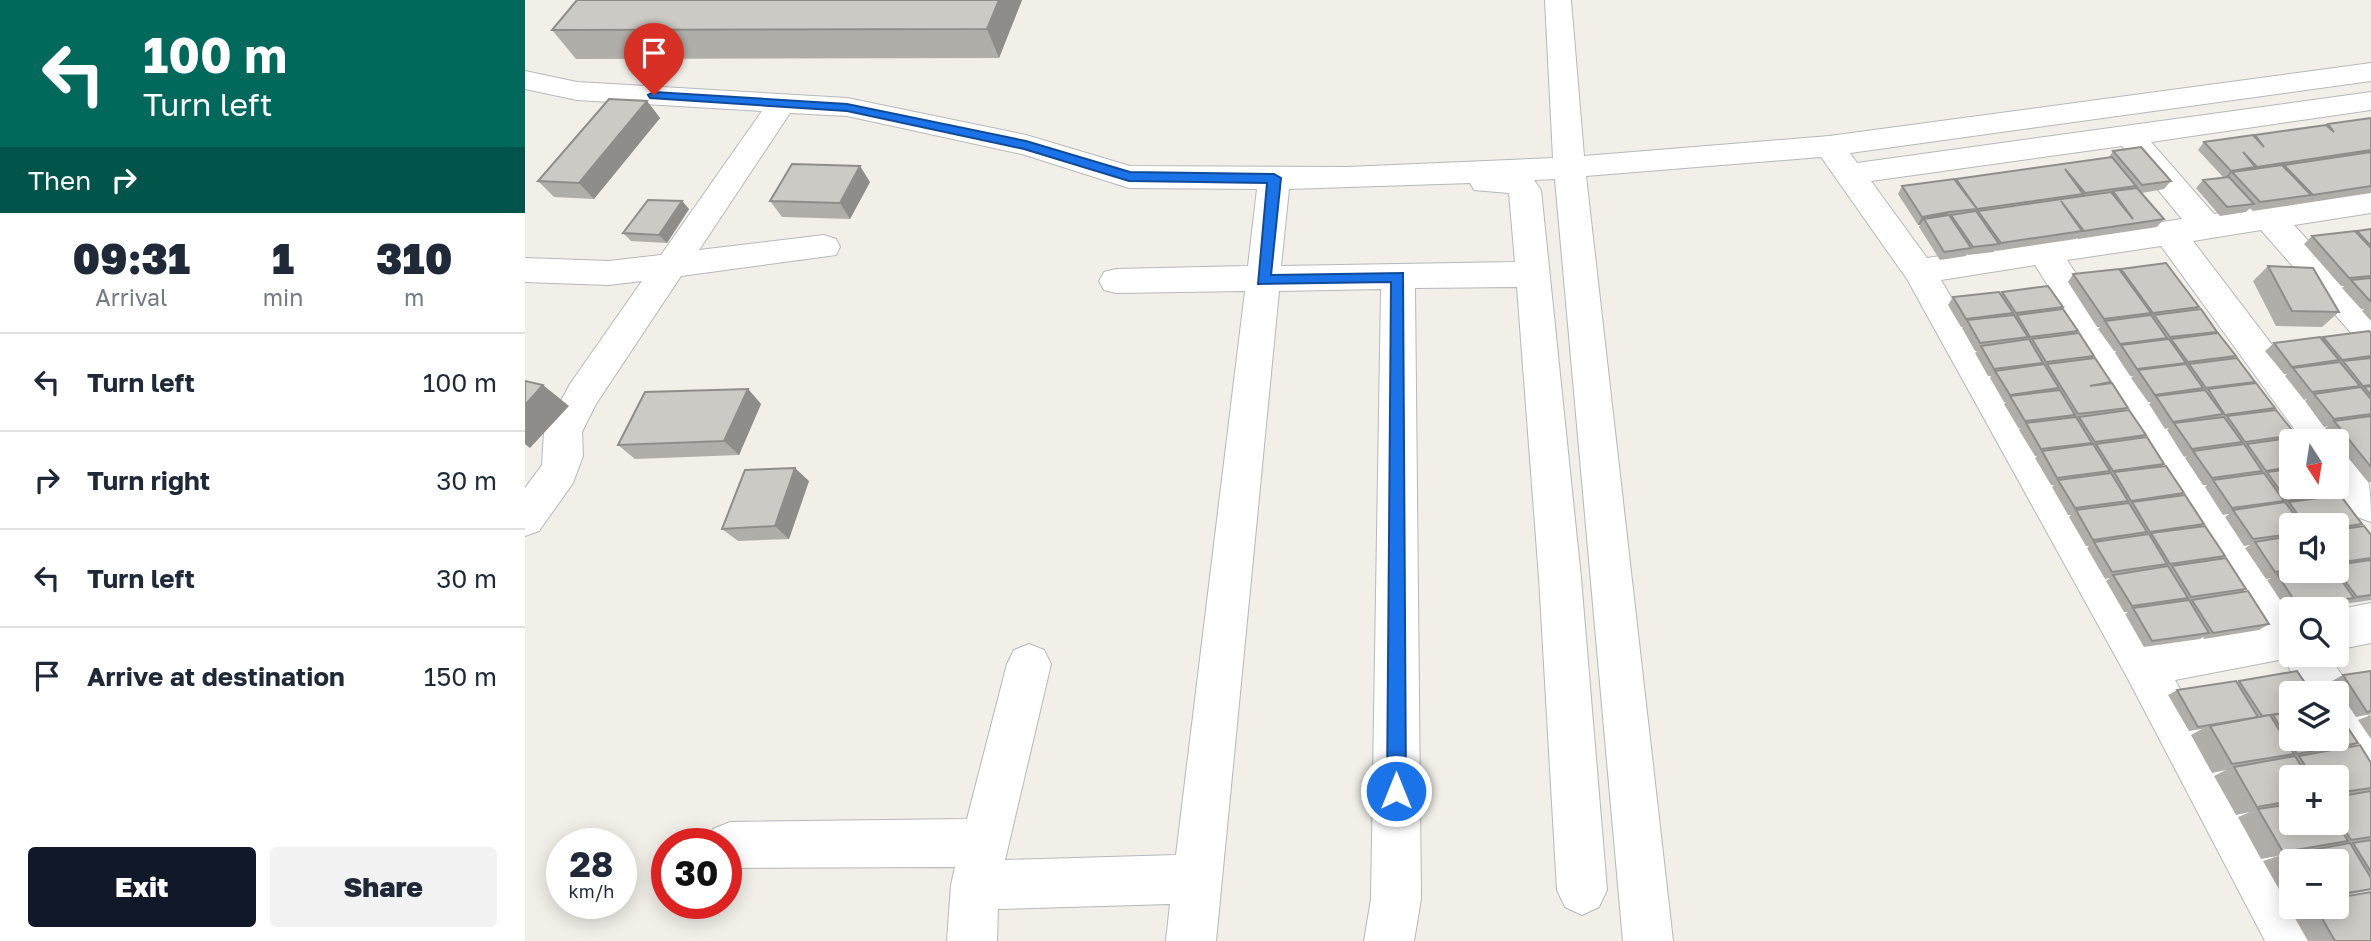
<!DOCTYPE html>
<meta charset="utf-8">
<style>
:root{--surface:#fff;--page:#f2f2f3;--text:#1f2937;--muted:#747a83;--line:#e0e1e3;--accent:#111827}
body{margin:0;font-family:"Golos Text",sans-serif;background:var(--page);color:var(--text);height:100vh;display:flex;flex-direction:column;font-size:26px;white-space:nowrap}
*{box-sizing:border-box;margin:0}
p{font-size:23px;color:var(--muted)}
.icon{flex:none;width:38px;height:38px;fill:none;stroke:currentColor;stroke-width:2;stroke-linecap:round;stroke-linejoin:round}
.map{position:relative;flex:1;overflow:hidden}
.side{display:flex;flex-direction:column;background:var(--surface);width:525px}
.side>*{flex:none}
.hud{background:#00695c;color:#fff;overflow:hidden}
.needle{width:46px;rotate:168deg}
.buttons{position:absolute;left:1754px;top:429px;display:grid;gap:14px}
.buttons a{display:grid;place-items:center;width:70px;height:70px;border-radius:7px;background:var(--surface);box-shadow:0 4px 18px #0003;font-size:35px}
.speed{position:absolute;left:21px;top:828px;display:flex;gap:14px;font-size:35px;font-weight:700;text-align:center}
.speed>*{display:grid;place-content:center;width:91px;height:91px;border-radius:50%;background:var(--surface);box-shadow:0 4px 18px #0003;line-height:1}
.speed small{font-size:18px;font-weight:400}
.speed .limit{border:10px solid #d22;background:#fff;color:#111}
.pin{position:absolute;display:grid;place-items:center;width:60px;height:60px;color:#fff;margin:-72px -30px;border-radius:50% 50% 50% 0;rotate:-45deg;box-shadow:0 0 7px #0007}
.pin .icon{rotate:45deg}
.me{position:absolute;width:77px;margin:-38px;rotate:0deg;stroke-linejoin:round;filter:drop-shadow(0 0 5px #0008)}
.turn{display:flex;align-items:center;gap:24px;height:147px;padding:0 28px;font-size:32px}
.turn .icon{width:91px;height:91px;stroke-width:2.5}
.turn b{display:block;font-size:49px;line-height:60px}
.then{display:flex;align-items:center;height:66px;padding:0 28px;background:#0003;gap:14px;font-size:26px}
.eta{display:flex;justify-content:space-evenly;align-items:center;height:119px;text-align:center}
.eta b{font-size:42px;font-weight:800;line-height:49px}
.cta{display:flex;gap:14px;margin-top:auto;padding:14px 28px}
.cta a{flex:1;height:80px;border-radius:7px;background:var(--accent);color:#fff;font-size:28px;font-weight:800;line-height:80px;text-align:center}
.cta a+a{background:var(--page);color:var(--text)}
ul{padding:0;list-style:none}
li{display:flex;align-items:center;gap:21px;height:98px;padding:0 28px;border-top:2px solid var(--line)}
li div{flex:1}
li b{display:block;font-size:26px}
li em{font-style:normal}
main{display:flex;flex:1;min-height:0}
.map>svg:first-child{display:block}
</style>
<main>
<section class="side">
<div class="hud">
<div class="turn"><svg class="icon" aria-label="left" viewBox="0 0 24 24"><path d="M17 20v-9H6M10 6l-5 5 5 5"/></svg><div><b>100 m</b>Turn left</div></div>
<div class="then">Then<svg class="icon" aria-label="right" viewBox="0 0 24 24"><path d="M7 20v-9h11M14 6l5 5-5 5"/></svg></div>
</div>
<div class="eta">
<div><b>09:31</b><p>Arrival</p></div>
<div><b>1</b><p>min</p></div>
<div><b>310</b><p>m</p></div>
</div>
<ul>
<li><svg class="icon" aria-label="left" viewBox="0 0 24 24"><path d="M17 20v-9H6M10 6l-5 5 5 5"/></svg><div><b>Turn left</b></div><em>100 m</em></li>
<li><svg class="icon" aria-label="right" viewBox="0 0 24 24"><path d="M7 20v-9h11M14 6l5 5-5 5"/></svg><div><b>Turn right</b></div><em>30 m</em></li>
<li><svg class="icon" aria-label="left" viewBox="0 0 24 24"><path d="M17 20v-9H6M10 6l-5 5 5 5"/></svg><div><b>Turn left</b></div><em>30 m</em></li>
<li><svg class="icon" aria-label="arrive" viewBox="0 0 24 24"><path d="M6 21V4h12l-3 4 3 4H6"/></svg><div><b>Arrive at destination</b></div><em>150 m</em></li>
</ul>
<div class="cta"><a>Exit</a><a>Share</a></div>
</section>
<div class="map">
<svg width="1846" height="941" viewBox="0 0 1846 941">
<rect width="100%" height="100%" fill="#f1efe8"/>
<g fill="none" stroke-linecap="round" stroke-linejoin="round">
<g stroke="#b5b8bc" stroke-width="2">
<g id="minor">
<path d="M1020,0H1046L1059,156L1304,136L1846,63V81L1325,153L1332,163L1846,92V110L1626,142L1689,214L1846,191V213L1769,225L1846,310V346L1834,342L1736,230L1668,241L1812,430L1816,444C1846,455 1846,494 1846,522L1832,517L1810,486L1811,441H1778L1636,246L1542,260L1773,609H1766V654H1803L1846,720V783L1830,776L1806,738H1811V693H1778L1759,659L1650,680L1766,889V906H1776L1792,941H1740L1603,679L1382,279L1296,157L1061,176L1148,941H1098L1030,179L1009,180L1016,190L1056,578L1082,890L1074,907L1057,915L1040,907L1032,890L1014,578L992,287L890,288L896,899L889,941H839L846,899L856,289L754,291L691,941H641L645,904L473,909L472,941H422L426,885L430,867L201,868V844H182L188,829L205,822L442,819L482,664L489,650L504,644L519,650L526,664L480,860L651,855L720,291L591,293L579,290L574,281L579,272L591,269L723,266L732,189L604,188L497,154L322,116L265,113L174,250L299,235L311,239L315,247L311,255L156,276L71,404L57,432L58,456L48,483L14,531L0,536V488L17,465L19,432L45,384L117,281L84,285L0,282V258L84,261L136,255L237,111L52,100L0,89V71L52,82L322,98L501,135L605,166L822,167L1028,158ZM1597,146L1657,219L1402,258L1346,181ZM945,183L949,190L984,193L990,262L756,266L764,189ZM1510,265L1735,624L1629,643L1416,280Z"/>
<polygon points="1846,603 1846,643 1811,650 1811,610"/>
</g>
</g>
<use href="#minor" fill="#fff" fill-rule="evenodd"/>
</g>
<g fill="#afaea9" fill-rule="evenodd">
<polygon points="497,0 474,58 51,59 27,30"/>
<polygon points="122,101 135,118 69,199 29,197 13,181"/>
<polygon points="1846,118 1846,193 1728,211 1725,208 1721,212 1695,216 1671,188 1678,180 1698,177 1673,150 1679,142 1729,136 1730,135"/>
<polygon points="1588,151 1646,181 1639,189 1617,193 1639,219 1632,227 1553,239 1552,238 1551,239 1471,251 1470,250 1469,252 1443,255 1442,254 1441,256 1415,260 1394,227 1395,225 1393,225 1373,194 1377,186 1430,180 1431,179 1584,157"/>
<polygon points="345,182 325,219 257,217 245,201"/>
<polygon points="157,201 164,209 142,243 106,241 98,233"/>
<polygon points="1846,229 1846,321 1837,311 1839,309 1836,309 1817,288 1819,286 1816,286 1779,244 1787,236 1831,232 1832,231"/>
<polygon points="1743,266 1814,312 1797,327 1751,326 1728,281"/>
<path d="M1596,269L1674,307L1672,310L1692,332L1691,333L1711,356L1709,358L1730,382L1728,384L1750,408L1748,410L1771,435L1766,441V486L1814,493L1810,495L1837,524L1832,527L1846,535V600L1785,609H1766V612H1763L1742,580L1746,578L1741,579L1720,548L1725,545L1719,546L1700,517L1704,514L1698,515L1680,487L1682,485H1678L1660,458L1662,456L1659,457L1642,430L1644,428L1640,429L1624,404L1626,402H1623L1606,378L1608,376H1605L1590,353L1591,351H1589L1573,329L1575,327H1572L1543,282L1548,274L1595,270ZM1766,525H1811V570H1766Z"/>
<polygon points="1477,292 1538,307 1536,309 1553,331 1551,333 1569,356 1567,358 1603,408 1601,410 1621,435 1619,437 1639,464 1637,466 1659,493 1656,496 1679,524 1676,526 1700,556 1696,559 1721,589 1717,592 1744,624 1734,630 1679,639 1678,637 1675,639 1619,647 1600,614 1603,612 1599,612 1581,581 1585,578 1580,579 1562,548 1564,546 1561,546 1544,517 1546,515 1543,515 1527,487 1529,485 1526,485 1510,458 1512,456 1510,456 1494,430 1496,428 1494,429 1479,404 1481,402 1479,402 1465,378 1466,376 1463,376 1450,353 1452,351 1450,351 1437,328 1438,327 1436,327 1423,305 1428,297 1476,294"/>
<polygon points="1846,333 1846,482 1843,482 1811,443 1811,441 1810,441 1800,428 1803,426 1799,427 1780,401 1782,399 1779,400 1760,376 1762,374 1759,374 1740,351 1749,343 1796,338 1798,337"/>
<polygon points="223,389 236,404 214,455 110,459 93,445"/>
<polygon points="284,481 264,539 213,541 197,529"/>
<polygon points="1846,671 1846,714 1831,717 1807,681 1818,675"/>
<path d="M1714,681L1766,693L1833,743L1822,748L1846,763V890L1811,897V861H1766V905H1763L1738,861L1757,855L1736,859L1713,817L1725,812L1711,815L1689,776L1701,770L1687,773L1666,735L1677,729L1664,731L1643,695L1652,690L1712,682ZM1766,777H1811V822H1766Z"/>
<polygon points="1846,715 1846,739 1833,720"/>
<polygon points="1769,906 1811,906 1846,941 1783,941 1764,908"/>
</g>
<g fill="#8f8d8a">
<polygon points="474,0 497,0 474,58 462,29"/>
<polygon points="122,101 135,118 69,199 54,183"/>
<polygon points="335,166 345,182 325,219 315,203"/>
<polygon points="1730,167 1723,175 1707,172 1702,179 1699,179 1706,171"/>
<polygon points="157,201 164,209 142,243 134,235"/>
<polygon points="1424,212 1419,220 1399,219 1395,225 1393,225 1397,217"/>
<polygon points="18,385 44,406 5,448 0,444 0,405"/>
<polygon points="223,389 236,404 214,455 199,441"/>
<polygon points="270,468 284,481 264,539 250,526"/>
</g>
<g fill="#cccac5" stroke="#8f8d8a" stroke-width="2">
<polygon points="52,0 474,0 462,29 27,30"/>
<polygon points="84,99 122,101 54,183 13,181"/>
<polygon points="1846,118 1846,150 1732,167 1718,152 1730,167 1706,171 1679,142 1728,135 1739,147 1730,135 1801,125 1809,132 1803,124"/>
<polygon points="1616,147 1646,181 1617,185 1588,151"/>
<polygon points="1846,152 1846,186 1788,195 1759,165"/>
<polygon points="1587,157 1611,186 1560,193 1540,169 1558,194 1452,209 1431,179"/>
<polygon points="267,164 335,166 315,203 245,201"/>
<polygon points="1757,165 1786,195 1735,202 1707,172"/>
<polygon points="1704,177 1729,204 1702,207 1678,180"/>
<polygon points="1429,179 1452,209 1424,212 1397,217 1377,186"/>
<polygon points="1612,188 1639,219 1559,231 1536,201 1557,231 1476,243 1453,211 1586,192 1608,219 1588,191"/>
<polygon points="123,200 157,201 134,235 98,233"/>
<polygon points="1451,211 1474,244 1448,247 1426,215"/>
<polygon points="1424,215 1446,248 1419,252 1399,219"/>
<polygon points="1846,229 1846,246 1832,231"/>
<polygon points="1830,231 1846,248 1846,276 1824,278 1787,236"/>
<polygon points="1641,263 1674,307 1628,313 1596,269"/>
<polygon points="1743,266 1788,268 1814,312 1767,311"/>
<polygon points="1594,269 1626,313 1579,319 1548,274"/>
<polygon points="1846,278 1846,301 1845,301 1826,280"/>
<polygon points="1523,286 1538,307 1491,313 1477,292"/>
<polygon points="1474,292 1488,313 1441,319 1428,297"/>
<polygon points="1538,309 1553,331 1505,337 1492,315"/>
<polygon points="1676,309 1692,332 1645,337 1629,315"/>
<polygon points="1489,315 1503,337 1455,343 1442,320"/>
<polygon points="1626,315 1642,338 1595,344 1580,321"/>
<polygon points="1844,331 1846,333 1846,356 1817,360 1798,337"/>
<polygon points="1554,333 1569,356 1521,362 1507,339"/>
<polygon points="1693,333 1711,356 1663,362 1646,339"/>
<polygon points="1795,337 1814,360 1767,367 1749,343"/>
<polygon points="1504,339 1518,363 1469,369 1456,346"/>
<polygon points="1644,339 1661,363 1612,369 1596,345"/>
<polygon points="1570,358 1586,382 1565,386 1587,383 1603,408 1553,414 1522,364"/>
<polygon points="1712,358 1730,382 1681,388 1664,364"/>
<polygon points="1846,358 1846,385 1838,386 1818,361"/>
<polygon points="1815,362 1835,386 1787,392 1768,368"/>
<polygon points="1519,364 1534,388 1485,395 1470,371"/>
<polygon points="1661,364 1678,388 1630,395 1613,370"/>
<polygon points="0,381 18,385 0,405"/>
<polygon points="1731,383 1750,408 1700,415 1683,389"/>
<polygon points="1846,386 1846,395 1839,387"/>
<polygon points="1836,387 1846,399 1846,414 1809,419 1789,394"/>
<polygon points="223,389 199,441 93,445 120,392"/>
<polygon points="1535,390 1550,415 1500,421 1485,396"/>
<polygon points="1680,390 1698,414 1648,422 1631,396"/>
<polygon points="1604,410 1621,435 1570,442 1554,417"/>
<polygon points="1751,410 1771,435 1720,442 1702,416"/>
<polygon points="1846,416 1846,467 1809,421"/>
<polygon points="1551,417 1567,443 1516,449 1501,423"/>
<polygon points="1699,417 1717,442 1667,449 1649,423"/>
<polygon points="1622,437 1639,464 1588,471 1571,444"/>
<polygon points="1771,437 1774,441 1766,441 1766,467 1741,471 1722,444"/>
<polygon points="1568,444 1585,471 1532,478 1517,451"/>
<polygon points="1719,444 1737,471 1687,478 1668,451"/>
<polygon points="1641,466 1659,493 1606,501 1589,472"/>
<polygon points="270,468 250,526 197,529 220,470"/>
<polygon points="1766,469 1766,486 1809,486 1814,493 1762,501 1742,472"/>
<polygon points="1586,473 1603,501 1550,508 1533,480"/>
<polygon points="1739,473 1759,501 1707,508 1688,480"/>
<polygon points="1660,495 1679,524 1625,532 1607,502"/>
<polygon points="1815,495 1837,524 1811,528 1811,525 1780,525 1764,502"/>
<polygon points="1760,502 1777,525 1766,525 1766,534 1728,539 1708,510"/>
<polygon points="1604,503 1622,532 1568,540 1551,510"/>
<polygon points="1680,526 1700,556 1645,564 1626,533"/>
<polygon points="1839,526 1846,535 1846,558 1811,563 1811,530"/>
<polygon points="1624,534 1642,564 1587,572 1569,542"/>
<polygon points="1766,536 1766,570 1750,572 1730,542"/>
<polygon points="1701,558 1721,589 1666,597 1647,566"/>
<polygon points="1846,560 1846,595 1832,597 1811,569 1811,565"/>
<polygon points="1643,566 1663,598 1607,606 1588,575"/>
<polygon points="1777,570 1809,570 1829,598 1773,606 1752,574"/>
<polygon points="1723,591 1744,624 1688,633 1667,600"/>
<polygon points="1664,600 1684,633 1627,641 1608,608"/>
<polygon points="1772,671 1787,693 1766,693 1766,712 1737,716 1714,681"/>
<polygon points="1846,671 1846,711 1842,712 1818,675"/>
<polygon points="1711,681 1733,717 1673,727 1652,690"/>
<polygon points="1811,710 1833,743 1772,754 1748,715 1766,712 1766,738 1811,738"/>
<polygon points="1745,715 1769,754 1707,764 1685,726"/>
<polygon points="1835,745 1846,763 1846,788 1811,793 1811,777 1787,777 1774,756"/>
<polygon points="1770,756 1783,777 1766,777 1766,801 1732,807 1709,767"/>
<polygon points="1846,791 1846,837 1826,840 1811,816 1811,797"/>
<polygon points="1766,804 1766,822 1811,822 1823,841 1758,852 1733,809"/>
<polygon points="1846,840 1846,872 1828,843"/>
<polygon points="1825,843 1846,878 1846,889 1811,895 1811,861 1766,861 1766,865 1760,855"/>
<polygon points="1846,892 1846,941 1810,941 1790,906 1811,906 1811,898"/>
</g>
<polygon fill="#1a73e8" stroke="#114b97" stroke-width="2" points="129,92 322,104 501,141 605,172 749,174 756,178 746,275 878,273 881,791 878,797 871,800 865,797 862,791 866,282 733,284 742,183 604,181 499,149 322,111 125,98 123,95"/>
</svg>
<div class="buttons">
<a><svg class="needle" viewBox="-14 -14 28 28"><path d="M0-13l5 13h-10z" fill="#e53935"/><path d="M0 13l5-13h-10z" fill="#747a83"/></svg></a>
<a><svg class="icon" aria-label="sound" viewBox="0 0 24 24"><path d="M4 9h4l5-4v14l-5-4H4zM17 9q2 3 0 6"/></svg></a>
<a><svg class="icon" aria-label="search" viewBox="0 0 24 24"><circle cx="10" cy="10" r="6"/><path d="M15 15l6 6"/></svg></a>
<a><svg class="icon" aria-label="layers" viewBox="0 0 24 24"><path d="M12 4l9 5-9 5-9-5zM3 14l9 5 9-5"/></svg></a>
<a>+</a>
<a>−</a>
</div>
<div class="speed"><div>28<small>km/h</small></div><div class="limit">30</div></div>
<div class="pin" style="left:129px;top:95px;background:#d93025"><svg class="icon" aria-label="arrive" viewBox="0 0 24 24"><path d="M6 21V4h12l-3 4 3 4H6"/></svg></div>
<svg class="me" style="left:871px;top:791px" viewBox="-20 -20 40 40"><circle r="17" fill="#1a73e8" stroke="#fff" stroke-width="3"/><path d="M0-11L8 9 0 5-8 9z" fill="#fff"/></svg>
</div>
</main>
